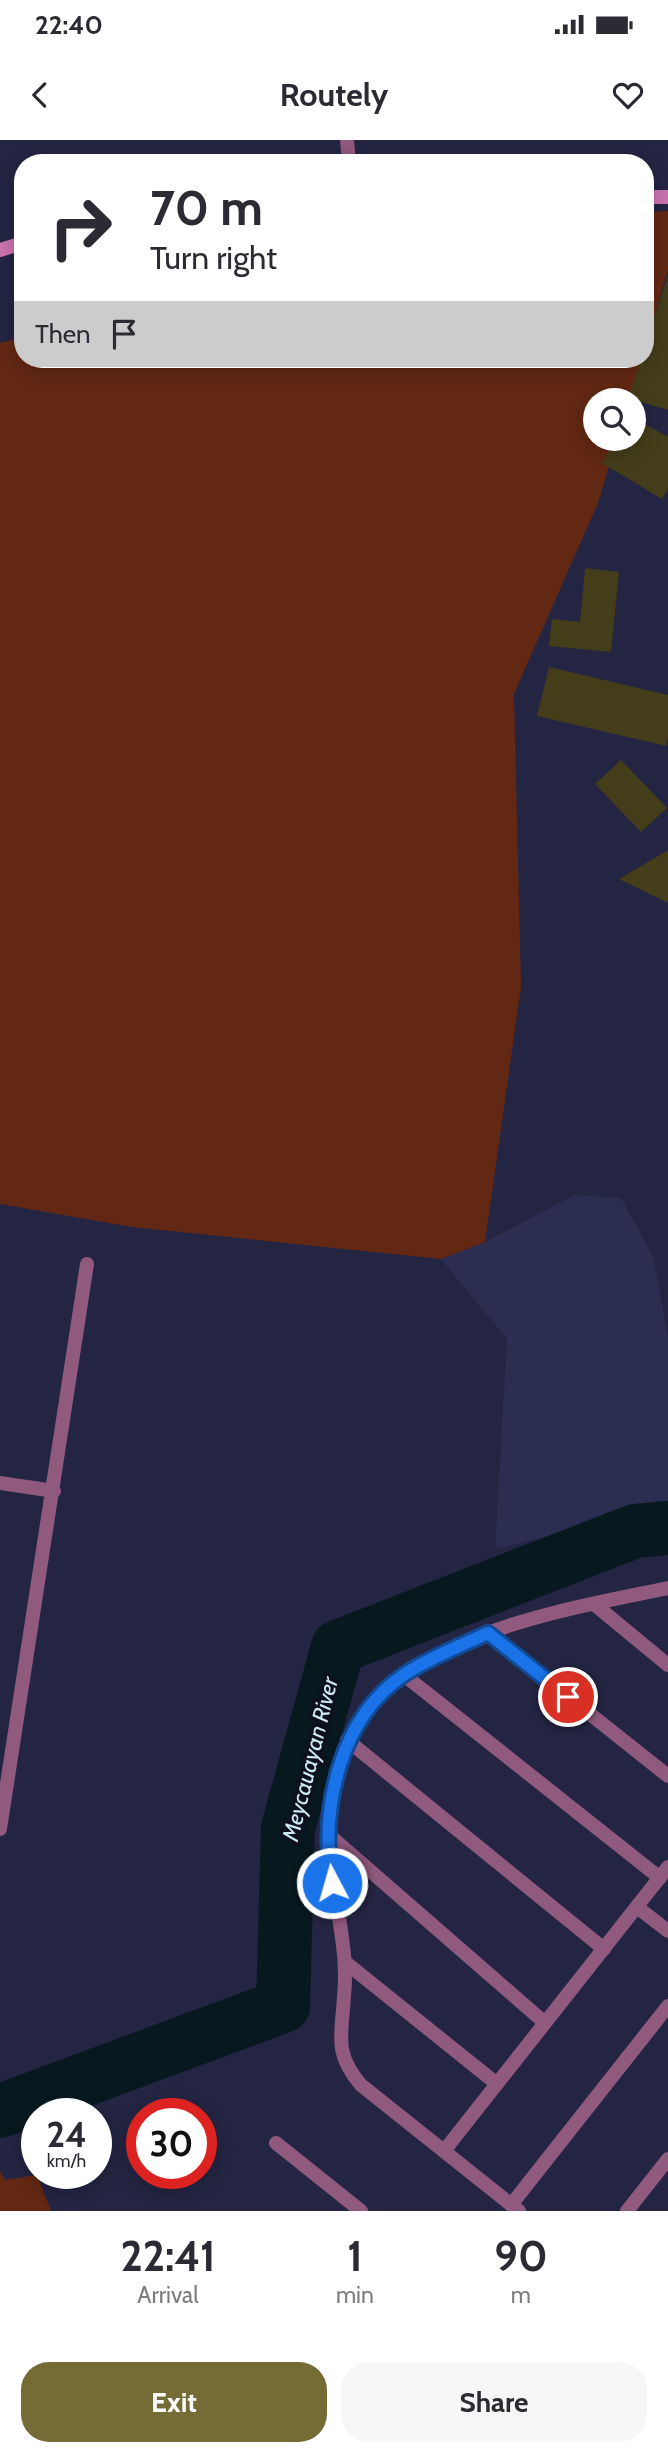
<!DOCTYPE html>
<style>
:root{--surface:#fff;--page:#f7f7f7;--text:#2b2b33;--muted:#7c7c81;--accent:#746b35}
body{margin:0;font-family:Cabin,sans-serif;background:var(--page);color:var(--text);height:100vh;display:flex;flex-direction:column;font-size:26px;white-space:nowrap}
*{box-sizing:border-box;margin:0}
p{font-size:23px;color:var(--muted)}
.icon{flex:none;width:38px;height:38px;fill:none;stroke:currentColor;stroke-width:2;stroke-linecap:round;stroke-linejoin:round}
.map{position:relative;height:2071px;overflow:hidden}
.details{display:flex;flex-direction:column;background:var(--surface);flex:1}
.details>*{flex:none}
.top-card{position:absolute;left:14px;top:14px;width:640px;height:214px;border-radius:28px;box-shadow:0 4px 18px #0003;background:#fff;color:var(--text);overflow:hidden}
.buttons{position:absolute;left:583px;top:248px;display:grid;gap:14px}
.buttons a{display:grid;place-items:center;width:63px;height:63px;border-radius:50%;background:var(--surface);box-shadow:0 4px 18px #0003;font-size:35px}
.speed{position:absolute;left:21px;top:1958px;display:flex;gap:14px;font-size:35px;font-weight:700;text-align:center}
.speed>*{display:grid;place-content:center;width:91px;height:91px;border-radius:50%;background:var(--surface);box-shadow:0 4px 18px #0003;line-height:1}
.speed small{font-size:18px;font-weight:400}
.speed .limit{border:10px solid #d22;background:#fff;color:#111}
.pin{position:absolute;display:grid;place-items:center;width:60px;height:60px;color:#fff;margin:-30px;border:4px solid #fff;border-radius:50%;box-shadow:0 2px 7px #0007}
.me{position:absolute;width:77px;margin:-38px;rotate:354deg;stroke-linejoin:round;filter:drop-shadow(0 0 5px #0008)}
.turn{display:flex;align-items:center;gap:24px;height:147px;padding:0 21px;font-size:32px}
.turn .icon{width:91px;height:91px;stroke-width:2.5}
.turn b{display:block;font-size:49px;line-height:60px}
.then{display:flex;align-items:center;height:66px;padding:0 21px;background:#0003;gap:14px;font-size:26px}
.eta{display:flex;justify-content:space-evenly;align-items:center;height:119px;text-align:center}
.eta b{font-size:42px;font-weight:700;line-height:49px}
.cta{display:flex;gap:14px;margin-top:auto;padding:14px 21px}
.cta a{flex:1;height:80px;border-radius:28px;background:var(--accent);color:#fff;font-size:28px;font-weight:700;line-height:80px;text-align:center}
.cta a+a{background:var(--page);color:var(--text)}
.status{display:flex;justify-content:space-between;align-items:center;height:49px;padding:0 35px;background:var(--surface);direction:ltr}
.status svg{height:19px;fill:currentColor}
header{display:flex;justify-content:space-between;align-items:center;height:91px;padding:0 21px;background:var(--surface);font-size:32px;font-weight:700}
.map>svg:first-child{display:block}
</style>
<div class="status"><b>22:40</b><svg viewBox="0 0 49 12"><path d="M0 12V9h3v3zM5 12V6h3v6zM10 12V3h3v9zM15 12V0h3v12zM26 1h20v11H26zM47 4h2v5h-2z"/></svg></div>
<header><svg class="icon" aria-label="back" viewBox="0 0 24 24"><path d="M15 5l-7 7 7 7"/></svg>Routely<svg class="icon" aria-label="heart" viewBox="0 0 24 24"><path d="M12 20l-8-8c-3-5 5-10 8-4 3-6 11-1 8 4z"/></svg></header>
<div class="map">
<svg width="668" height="2071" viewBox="0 0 668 2071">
<rect width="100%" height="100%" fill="#232542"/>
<polygon fill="#2c2e51" points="575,1055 621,1058 653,1116 668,1197 668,1367 495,1409 507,1199 441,1119 485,1102"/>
<g fill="#622813">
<polygon points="668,71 668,130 646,205 646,72"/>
<polygon points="23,197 23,219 642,219 629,261 595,261 595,299 617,299 598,363 514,554 521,847 485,1102 441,1119 132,1087 0,1064 0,203"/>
<polygon points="0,2031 5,2040 37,2035 51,2071 0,2071"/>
</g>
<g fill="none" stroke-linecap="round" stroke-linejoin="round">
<polyline stroke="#07191f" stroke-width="54" points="0,1971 283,1866 288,1688 338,1507 635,1391 668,1388"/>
</g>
<g fill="#433d1a">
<polygon points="668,135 668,270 628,258 641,219 646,219 646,202"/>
<polygon points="634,278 668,297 668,349 662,359 602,323 615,299 634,299"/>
<polygon points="585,428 619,432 611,512 549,506 552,479 580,482"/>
<polygon points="549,527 668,555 668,596 666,606 537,576"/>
<polygon points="621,620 667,668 641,692 595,644"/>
<polygon points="668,710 668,763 619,739"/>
</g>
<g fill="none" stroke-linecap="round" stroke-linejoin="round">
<g stroke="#90597e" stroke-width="14">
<polyline points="0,1343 54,1351"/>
<polyline points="594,1464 668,1525"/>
<polyline points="488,1493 668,1636"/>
<polyline points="404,1535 660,1738"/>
<polyline points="347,1600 604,1809"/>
<polyline points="0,1689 87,1124"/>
<polyline points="329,1695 545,1883"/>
<polyline points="345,1822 497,1944"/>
<polyline points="276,2003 361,2071"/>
<polyline points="511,2065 668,1866"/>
<polyline points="627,2071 668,2019"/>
</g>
<g stroke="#90597e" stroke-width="14">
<polyline points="347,0 349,23"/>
<polyline points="637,1767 668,1791"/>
<polyline points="444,2011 668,1727"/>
<path d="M519,2071L361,1945C333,1912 342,1895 344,1856C346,1836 345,1817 342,1798C338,1764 329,1732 329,1698C329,1673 337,1621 348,1600C401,1494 564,1470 668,1448"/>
</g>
<g stroke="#ca73af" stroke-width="14">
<polyline points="646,57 668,57"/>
<polyline points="0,110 23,103"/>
</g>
</g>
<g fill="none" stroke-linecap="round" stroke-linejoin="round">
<g stroke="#114b97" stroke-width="18">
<path id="route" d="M332,1743C320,1669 339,1578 405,1534C431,1517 460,1506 488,1493L568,1557"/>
</g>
<use href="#route" stroke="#1a73e8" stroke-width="12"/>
</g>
<g text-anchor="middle" stroke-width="7" stroke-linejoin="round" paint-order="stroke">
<g font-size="23" font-style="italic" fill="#ceeaf4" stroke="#0f101d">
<text transform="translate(310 1619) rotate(-76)" y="8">Meycauayan River</text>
</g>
</g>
</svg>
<div class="buttons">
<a><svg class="icon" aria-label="search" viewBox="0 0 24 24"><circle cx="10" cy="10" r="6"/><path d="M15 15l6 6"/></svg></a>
</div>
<div class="speed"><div>24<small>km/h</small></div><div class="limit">30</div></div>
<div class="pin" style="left:568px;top:1557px;background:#d93025"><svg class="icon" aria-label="arrive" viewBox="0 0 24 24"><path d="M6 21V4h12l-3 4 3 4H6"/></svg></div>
<svg class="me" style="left:332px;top:1743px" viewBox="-20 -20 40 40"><circle r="17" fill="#1a73e8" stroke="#fff" stroke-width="3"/><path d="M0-11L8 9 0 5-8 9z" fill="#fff"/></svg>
<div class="top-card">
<div class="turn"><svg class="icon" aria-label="right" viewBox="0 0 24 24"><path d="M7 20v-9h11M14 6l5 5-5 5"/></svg><div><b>70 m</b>Turn right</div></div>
<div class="then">Then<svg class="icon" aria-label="arrive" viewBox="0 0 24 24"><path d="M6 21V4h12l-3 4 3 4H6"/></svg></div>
</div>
</div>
<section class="details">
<div class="eta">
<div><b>22:41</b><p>Arrival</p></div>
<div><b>1</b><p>min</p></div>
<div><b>90</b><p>m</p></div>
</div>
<div class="cta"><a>Exit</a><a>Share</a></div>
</section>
